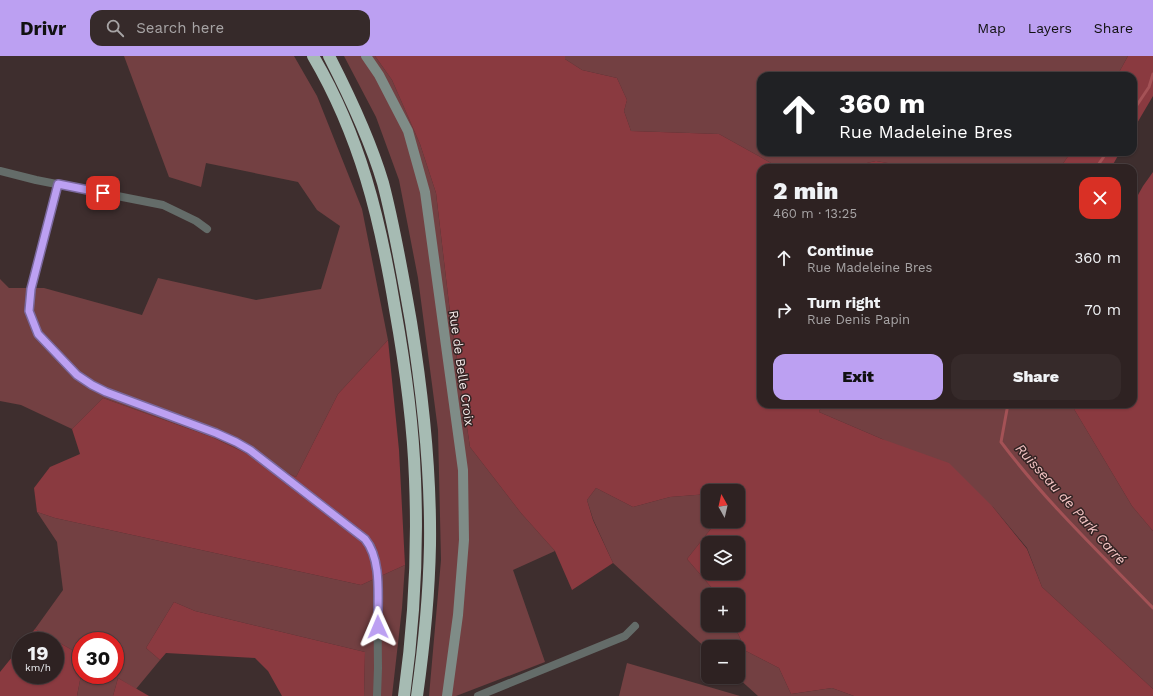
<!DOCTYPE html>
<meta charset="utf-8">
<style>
:root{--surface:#2e2222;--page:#362a2a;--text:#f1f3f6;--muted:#a7a4a5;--line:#493f40;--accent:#bca0f2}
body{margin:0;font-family:"Work Sans",sans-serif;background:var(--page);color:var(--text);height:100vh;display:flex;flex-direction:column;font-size:15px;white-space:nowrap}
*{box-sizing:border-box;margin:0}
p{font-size:13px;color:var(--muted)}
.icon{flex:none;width:22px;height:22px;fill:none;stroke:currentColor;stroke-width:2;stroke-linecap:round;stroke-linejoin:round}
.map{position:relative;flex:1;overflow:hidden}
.drawer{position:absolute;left:757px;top:108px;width:380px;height:244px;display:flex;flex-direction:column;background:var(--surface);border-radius:12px;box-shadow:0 1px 3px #0004,0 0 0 1px var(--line)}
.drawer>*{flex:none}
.top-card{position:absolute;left:757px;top:16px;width:380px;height:84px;border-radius:12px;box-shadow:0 1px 3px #0004,0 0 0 1px var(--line);background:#202124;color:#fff;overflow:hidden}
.needle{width:26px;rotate:352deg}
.buttons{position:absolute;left:701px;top:428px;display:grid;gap:8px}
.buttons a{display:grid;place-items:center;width:44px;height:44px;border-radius:8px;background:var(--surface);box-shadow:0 1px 3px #0004,0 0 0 1px var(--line);font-size:20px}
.speed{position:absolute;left:12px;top:576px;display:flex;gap:8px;font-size:20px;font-weight:700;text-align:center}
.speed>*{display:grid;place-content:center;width:52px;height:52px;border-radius:50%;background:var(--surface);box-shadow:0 1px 3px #0004,0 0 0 1px var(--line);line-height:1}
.speed small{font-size:10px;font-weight:400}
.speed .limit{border:6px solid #d22;background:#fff;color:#111}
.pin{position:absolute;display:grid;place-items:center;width:34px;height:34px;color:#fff;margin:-17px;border-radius:8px;box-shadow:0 2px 6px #0006}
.me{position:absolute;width:44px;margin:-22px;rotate:359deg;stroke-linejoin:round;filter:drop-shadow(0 0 3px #0008)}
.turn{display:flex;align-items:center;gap:14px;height:84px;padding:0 16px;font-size:18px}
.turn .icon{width:52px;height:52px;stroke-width:2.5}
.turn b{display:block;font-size:28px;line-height:34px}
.round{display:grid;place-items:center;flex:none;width:42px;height:42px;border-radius:12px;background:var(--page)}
.headline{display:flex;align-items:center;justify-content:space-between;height:68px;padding:0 16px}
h1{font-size:24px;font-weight:800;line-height:30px}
.primary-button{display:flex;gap:8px;margin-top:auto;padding:8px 16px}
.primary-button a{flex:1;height:46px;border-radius:12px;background:var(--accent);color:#111;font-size:16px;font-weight:800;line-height:46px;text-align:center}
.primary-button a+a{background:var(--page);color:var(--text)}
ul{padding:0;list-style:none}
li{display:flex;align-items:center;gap:12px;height:52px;padding:0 16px}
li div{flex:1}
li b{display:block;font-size:15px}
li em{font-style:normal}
header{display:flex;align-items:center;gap:24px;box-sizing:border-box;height:56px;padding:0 20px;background:var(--accent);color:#111}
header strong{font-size:19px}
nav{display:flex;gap:22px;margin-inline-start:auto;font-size:14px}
.search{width:280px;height:36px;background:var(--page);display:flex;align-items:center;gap:10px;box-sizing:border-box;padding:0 14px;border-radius:12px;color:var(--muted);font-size:15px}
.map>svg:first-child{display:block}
</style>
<header>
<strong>Drivr</strong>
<div class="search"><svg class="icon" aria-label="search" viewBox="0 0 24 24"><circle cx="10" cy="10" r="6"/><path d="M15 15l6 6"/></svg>Search here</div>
<nav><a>Map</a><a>Layers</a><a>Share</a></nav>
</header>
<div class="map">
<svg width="1153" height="640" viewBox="0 0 1153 640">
<rect width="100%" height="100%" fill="#3e2e2e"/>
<g fill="#734042">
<polygon points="124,0 294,0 317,40 362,153 388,284 338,338 296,421 212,381 103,342 72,373 21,349 0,345 0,223 9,232 44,232 142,259 158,222 256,244 321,233 340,170 317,154 298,126 206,107 201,131 169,121"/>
<polygon points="344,0 375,0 392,24 420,88 436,137 450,256 470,391 521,457 555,495 513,514 545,606 456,640 429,640 441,504 438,374 418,222 399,124 376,61"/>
<polygon points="565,0 1128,0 1117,20 761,20 761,96 1071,96 1060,112 916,112 876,105 844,112 780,112 719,78 631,75 624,55 627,44 617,22 582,14 565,3"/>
<polygon points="822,348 1071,348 1132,450 1153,475 1153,633 1042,531 1027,492 993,451 882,383 819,356"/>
<polygon points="596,432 633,451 670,441 708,438 708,465 717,465 687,503 718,539 708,539 708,569 734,569 746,595 779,612 791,638 832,632 854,640 758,640 737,621 738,591 708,591 708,594 613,507 593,463 587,444"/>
<polygon points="37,456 55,462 361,529 405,509 402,552 392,640 364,640 365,596 195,555 174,546 146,592 160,604 136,633 118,622 113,640 77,640 81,619 115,619 115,585 81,585 81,599 35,573 63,534 57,486"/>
<polygon points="627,607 740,640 619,640"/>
</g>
<g fill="#8a3a40" fill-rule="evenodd">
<path d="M375,0H565V3L582,14L617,22L627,44L624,55L631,75L719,78L780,112H761V348H822L819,356L882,383L949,407L993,451L1027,493L1042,531L1153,633V640H854L832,632L791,638L779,612L746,595L734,569H738V539H718L687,503L717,465H738V435H708V438L670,441L633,451L596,432L587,444L593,464L613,507L572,534L555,495L521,457L470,391L450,256L436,137L420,88L392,24ZM708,487H738V517H708Z"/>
<polygon points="1128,0 1153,0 1153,40 1133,74 1133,20 1117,20"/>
<polygon points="1071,96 1120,96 1111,112 1060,112"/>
<polygon points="876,105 916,112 844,112"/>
<polygon points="1153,116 1153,475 1132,450 1071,348 1133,348 1133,148 1143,130"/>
<polygon points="388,284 399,394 405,509 361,529 55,462 37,456 34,432 50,411 80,398 72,373 103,342 212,381 296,421 338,338"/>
<polygon points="174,546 195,555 365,596 364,640 282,640 268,615 255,602 166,597 160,604 146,592"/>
<polygon points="35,573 81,599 81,619 77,640 0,640 0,616 21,590 21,619 55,619 55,585 25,585"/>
<polygon points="118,622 149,640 113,640"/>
</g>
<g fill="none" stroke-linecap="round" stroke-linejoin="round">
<g stroke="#a45256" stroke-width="3">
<polyline points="1133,55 1149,31 1153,18"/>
<polyline points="1096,112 1107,96"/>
<path d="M1008,348L1001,386C1046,446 1101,498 1153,552"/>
</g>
<g stroke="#646c69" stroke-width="8">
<polyline points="0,115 36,124 163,149 196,165 207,173"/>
<polyline points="58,129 31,233 29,255 38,278 77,319 92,329 106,336 216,377 236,386 250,394 365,483 371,490 374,499 377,516 378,612 377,640"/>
<polyline points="478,640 625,580 635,570"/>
</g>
<polyline stroke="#7f8c87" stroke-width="10" points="366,0 379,19 408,75 425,136 463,414 464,484 458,559 447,640"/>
<g stroke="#a6bbb3" stroke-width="12">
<path d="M313,0C360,80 380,162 395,253C405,309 413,366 415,423C418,496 414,568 404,640"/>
<path d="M329,0C350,41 370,83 383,127C395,173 403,220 411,266C423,340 431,414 430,489C429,540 424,590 417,640"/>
</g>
</g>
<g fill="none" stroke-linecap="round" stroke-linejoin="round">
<g stroke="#7a689d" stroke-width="10">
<path id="route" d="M103,137L58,128L31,233L29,255L38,278L77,319L92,329L106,336L216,377L236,386L250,394L365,483C383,505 377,544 378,571"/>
</g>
<use href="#route" stroke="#bca0f2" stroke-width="7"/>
</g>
<g text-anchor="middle" stroke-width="3" stroke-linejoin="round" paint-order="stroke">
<g font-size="13" fill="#f5eaea" stroke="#342424">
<text transform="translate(462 312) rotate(82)" y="5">Rue de Belle Croix</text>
</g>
<g font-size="14" font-style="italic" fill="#f3c3c3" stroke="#342424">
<text transform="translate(1071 448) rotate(48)" y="5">Ruisseau de Park Carré</text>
</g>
</g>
</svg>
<div class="buttons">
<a><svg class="needle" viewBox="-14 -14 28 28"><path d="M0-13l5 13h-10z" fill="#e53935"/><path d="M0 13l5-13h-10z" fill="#a7a4a5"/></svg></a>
<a><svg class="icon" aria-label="layers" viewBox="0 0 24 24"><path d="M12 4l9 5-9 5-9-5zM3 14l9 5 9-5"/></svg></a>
<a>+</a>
<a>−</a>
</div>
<div class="speed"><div>19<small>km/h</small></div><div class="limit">30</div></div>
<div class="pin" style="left:103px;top:137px;background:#d93025"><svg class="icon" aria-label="arrive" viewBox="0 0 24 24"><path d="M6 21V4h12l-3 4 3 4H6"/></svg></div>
<svg class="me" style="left:378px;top:571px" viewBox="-20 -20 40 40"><path d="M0-17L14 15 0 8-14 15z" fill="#bca0f2" stroke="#fff" stroke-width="4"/></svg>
<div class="top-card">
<div class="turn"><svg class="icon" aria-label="ahead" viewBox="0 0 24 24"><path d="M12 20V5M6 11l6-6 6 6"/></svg><div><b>360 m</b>Rue Madeleine Bres</div></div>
</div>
<section class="drawer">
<div class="headline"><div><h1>2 min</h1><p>460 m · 13:25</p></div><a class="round" style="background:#d93025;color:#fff"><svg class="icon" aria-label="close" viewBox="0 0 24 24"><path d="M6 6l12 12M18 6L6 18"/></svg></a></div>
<ul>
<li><svg class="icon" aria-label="ahead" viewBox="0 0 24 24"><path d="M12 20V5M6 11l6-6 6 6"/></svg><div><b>Continue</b><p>Rue Madeleine Bres</p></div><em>360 m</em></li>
<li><svg class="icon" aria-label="right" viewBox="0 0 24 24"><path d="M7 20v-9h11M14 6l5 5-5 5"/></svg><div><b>Turn right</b><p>Rue Denis Papin</p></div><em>70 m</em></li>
</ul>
<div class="primary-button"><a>Exit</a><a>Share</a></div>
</section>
</div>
